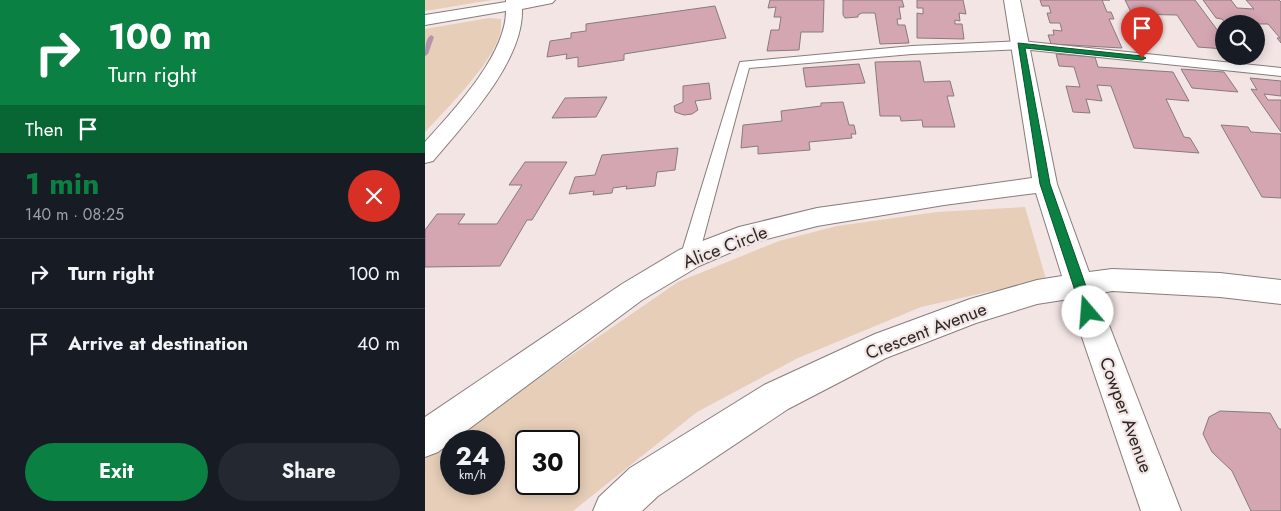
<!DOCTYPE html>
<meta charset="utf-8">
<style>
:root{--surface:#171b24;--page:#242831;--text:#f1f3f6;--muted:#9ea1a6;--line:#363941;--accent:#0b8043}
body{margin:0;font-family:Jost,sans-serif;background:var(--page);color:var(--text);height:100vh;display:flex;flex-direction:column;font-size:19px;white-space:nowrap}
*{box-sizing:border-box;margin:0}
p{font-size:16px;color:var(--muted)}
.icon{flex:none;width:28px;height:28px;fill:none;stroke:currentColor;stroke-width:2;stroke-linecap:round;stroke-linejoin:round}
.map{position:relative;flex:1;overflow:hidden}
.sheet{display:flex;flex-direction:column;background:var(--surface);width:425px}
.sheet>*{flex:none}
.banner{background:#0b8043;color:#fff;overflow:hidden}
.controls{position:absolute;left:790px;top:15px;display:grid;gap:10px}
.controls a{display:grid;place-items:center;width:50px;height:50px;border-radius:50%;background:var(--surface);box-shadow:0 2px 12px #0003;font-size:25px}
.speed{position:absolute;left:15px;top:430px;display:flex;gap:10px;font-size:25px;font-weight:700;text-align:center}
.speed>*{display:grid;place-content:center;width:65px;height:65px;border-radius:50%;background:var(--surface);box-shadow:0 2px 12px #0003;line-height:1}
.speed small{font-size:12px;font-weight:400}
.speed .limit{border:2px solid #111;border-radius:8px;background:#fff;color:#111}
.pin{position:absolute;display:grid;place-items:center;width:42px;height:42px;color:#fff;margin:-51px -21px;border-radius:50% 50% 50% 0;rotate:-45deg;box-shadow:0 0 5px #0007}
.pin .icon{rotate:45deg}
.me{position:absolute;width:55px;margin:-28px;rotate:342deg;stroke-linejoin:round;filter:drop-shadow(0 0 4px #0008)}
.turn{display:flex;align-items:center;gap:18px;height:105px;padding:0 25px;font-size:22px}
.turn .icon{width:65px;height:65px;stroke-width:2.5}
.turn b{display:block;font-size:35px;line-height:42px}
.then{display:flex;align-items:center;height:48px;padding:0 25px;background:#0003;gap:10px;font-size:19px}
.round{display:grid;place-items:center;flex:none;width:52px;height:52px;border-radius:26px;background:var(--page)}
.head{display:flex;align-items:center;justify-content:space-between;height:85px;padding:0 25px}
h1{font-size:30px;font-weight:700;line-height:38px;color:var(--accent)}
.primary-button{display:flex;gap:10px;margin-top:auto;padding:10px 25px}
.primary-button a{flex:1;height:58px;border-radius:30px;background:var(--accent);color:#fff;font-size:20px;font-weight:700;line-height:58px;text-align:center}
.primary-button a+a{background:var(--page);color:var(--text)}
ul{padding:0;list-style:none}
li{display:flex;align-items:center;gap:15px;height:70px;padding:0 25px;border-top:1px solid var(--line)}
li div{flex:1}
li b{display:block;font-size:19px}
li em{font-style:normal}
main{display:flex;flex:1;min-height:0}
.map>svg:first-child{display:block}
</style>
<main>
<section class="sheet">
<div class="banner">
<div class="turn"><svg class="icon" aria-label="right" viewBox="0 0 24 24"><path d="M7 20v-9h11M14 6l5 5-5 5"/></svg><div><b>100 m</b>Turn right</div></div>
<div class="then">Then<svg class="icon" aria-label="arrive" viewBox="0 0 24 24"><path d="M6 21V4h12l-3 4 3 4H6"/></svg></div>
</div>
<div class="head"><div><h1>1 min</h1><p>140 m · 08:25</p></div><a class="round" style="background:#d93025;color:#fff"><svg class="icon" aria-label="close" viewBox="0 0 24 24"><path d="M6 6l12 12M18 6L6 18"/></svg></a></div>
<ul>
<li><svg class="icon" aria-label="right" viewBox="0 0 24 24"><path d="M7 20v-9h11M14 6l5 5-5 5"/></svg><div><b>Turn right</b></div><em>100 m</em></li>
<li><svg class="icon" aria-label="arrive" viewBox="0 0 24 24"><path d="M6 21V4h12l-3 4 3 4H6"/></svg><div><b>Arrive at destination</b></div><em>40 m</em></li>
</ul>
<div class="primary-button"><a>Exit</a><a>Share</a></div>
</section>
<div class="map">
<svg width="856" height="511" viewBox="0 0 856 511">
<rect width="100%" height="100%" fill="#f2e5e4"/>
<g fill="#e6ceb8" fill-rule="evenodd">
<polygon points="0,0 67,0 0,11"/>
<path d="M64,18L76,19C76,24 76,30 75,34C66,65 22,108 0,132V29Z"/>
<path d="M600,207L621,279L496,307L373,358L272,412L148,511H0V459L83,399L253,282L354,241L412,226L512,212ZM26,441H69V484H26ZM101,441H144V484H101Z"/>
</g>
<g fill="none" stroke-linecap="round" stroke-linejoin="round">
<path fill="#b792a9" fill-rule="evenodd" d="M6,35L9,37L3,54L0,56C0,49 0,39 6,35Z"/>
</g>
<g fill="#d4a6b2" stroke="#877b7e">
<polygon points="345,0 399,0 398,32 376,32 374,50 342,51 346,30 354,30 356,17 349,17 351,7 343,8"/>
<polygon points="418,0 477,0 479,7 474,7 476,19 472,19 473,25 480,25 484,43 455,44 450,13 437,13 433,15 433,17 420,18 418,15"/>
<polygon points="492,0 538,0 541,14 534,13 535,21 530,20 530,24 537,24 539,39 492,38 492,13 498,14 498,8 492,8"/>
<polygon points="615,0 685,0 677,0 682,12 686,12 689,19 684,19 697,48 626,44 623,35 629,35 628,30 637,31 635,23 625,23 622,13 626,13 624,6 617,6"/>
<polygon points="700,0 770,0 799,39 799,49 773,47 752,15 707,14"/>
<polygon points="778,0 806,0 812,8 829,9 821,0 854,0 856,2 856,43 852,38 855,38 843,24 801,24 797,19 791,18"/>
<polygon points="290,6 301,38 199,54 199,60 153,67 153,57 141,59 142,54 122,57 125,41 146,38 146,33 161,31 161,24"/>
<polygon points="631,54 670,57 673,67 748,72 764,101 741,99 759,137 765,138 774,153 709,148 686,86 672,85 677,101 661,99 665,113 648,112 641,86 655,87 649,67 634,66"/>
<polygon points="495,61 499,82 525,81 529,96 522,96 530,127 498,127 497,120 476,121 475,116 455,116 450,62"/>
<polygon points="434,64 440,83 381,87 378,68"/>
<polygon points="756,69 799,72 813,92 767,88"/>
<polygon points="825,78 856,81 856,96 839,94 843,100 856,100 856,132 826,89 832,90"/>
<polygon points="284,83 286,99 270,101 273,110 267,114 259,115 250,112 249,106 258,102 258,86"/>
<polygon points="182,97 171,117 127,118 140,98"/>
<polygon points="418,102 424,125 429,125 431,134 426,134 427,138 384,142 385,150 333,154 333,146 316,148 318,125 357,121 356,111 396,106 396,103"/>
<polygon points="796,125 823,127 826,132 856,134 856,198 837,197"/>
<polygon points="253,148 250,170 232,172 230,186 201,189 202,186 188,188 187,193 168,195 169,191 144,194 150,177 170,175 177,155"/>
<polygon points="100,162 142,162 107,220 102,220 75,266 0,267 0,230 12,214 40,214 33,224 72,224 97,185 84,185"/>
<polygon points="795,411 845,413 854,429 856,429 856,511 826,511 807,471 787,452 778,434 784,417"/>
</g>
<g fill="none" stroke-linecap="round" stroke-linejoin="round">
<g stroke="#887c7c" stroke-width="2">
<polygon id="service" points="596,41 856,68 856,76 596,49 487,54 324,68 273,258 271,263 264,265 257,263 255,258 315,62 487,46"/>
</g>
<g stroke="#887c7c" stroke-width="2">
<g id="minor">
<path d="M81,0H130L127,3L97,9C99,61 40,123 8,161L0,163V142C28,111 81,55 81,11L0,25V15L81,2Z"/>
<polygon points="579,0 595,0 632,184 664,272 687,269 795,273 856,280 856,304 795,297 687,291 672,294 756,511 716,511 644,299 612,304 551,323 461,358 363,409 233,496 217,511 168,511 174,497 205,468 339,385 450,334 545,299 612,280 637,276 611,193 519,205 392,226 330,242 274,266 217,300 13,452 0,457 0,417 197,284 254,250 314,227 392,208 607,178"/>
</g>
</g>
<use href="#service" fill="#fff" fill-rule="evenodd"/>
<use href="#minor" fill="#fff" fill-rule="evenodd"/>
</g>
<polygon fill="#0b8043" stroke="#07532c" points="593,43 717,56 721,58 717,60 600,48 625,184 670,312 668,316 663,317 659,316 657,312 615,184"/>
<g text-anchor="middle" stroke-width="4.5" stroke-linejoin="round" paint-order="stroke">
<g font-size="18" fill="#2b2726" stroke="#f2e5e4">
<text transform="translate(300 247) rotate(-21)" y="6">Alice Circle</text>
<text transform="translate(501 331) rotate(-21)" y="6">Crescent Avenue</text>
<text transform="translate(701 415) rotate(70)" y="6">Cowper Avenue</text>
</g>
</g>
</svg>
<div class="controls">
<a><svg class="icon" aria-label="search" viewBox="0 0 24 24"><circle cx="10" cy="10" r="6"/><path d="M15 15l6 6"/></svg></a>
</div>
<div class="speed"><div>24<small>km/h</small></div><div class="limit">30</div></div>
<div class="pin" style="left:717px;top:58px;background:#d93025"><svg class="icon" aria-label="arrive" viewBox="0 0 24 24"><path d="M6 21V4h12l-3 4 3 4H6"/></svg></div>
<svg class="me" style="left:663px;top:312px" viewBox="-20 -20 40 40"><circle r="19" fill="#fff"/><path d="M0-13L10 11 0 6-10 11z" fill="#0b8043"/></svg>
</div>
</main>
